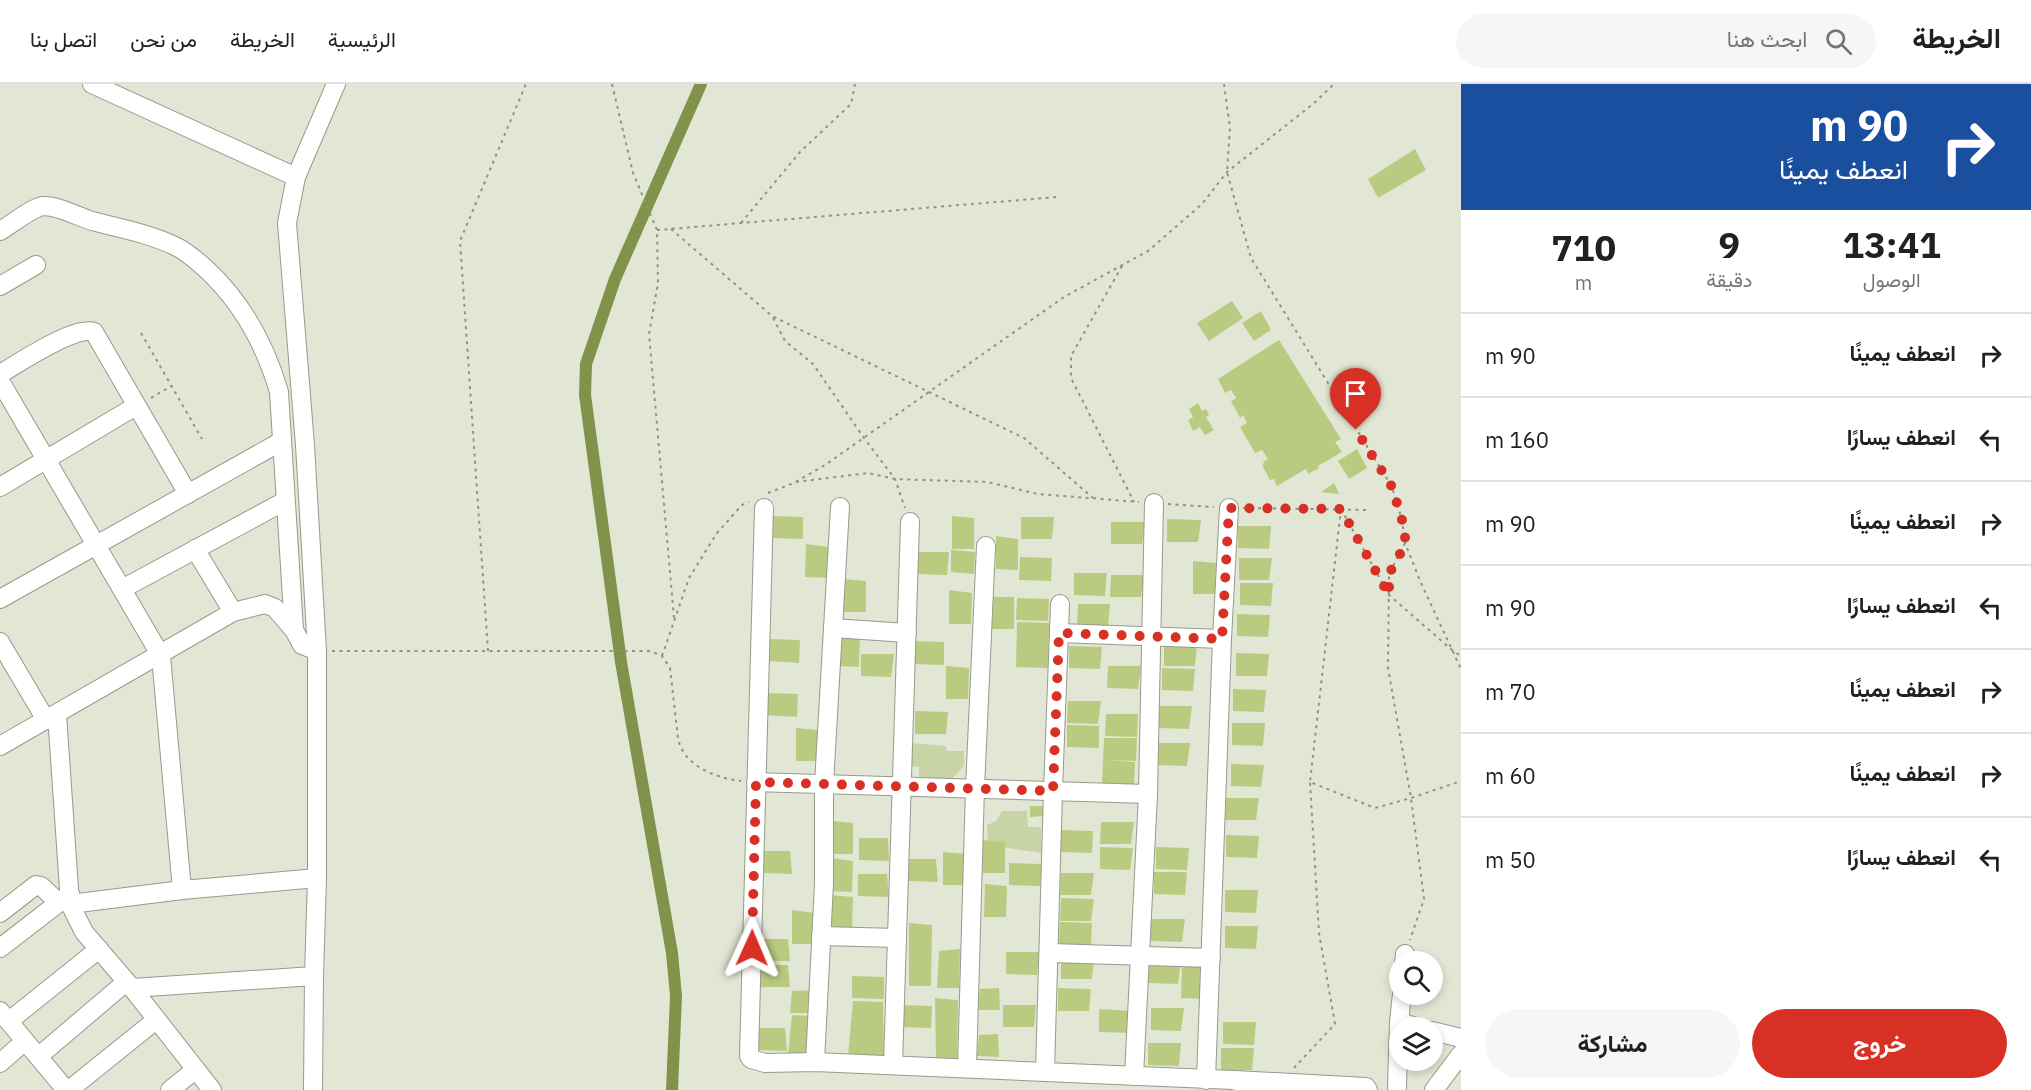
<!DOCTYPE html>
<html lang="ar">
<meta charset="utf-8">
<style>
:root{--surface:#fff;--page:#f6f6f6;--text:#202124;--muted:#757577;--line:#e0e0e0;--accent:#d93025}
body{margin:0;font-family:"IBM Plex Sans",Vazirmatn,sans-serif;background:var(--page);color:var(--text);direction:rtl;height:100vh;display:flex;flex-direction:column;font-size:22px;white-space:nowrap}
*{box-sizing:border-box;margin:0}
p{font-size:20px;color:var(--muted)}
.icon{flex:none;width:33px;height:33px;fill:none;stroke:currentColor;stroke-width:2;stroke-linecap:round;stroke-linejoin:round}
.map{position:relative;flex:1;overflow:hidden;direction:ltr}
.panel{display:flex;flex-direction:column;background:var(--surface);width:570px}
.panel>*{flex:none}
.guide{background:#1a4fa0;color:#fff;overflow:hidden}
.fabs{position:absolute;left:1389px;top:867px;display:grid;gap:12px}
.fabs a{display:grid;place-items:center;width:54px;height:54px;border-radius:50%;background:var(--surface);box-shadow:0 3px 9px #0003;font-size:30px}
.pin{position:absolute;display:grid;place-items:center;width:51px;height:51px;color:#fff;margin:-62px -26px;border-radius:50% 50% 50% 0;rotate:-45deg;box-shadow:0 0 6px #0007}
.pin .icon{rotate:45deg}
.me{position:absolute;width:66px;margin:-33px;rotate:1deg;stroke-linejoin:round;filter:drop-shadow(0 0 4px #0008)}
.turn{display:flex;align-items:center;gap:21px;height:126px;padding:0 24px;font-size:27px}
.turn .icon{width:78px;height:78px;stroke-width:2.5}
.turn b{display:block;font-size:42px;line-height:51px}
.eta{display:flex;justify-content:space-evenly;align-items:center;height:102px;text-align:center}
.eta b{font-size:36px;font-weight:700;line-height:42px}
.cta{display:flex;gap:12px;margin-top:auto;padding:12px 24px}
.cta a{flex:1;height:69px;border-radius:36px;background:var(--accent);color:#fff;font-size:24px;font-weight:700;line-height:69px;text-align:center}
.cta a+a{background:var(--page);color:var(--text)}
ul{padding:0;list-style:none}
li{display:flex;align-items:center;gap:18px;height:84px;padding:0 24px;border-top:2px solid var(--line)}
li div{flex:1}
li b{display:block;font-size:22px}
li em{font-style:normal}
header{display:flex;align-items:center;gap:36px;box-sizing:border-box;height:84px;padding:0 30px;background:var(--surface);border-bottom:2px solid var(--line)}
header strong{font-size:28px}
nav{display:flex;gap:33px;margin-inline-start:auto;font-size:21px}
.search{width:420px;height:54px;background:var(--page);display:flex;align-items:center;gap:15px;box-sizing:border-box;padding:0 21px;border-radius:33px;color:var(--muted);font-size:22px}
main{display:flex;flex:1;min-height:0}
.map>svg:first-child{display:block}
</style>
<header>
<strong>الخريطة</strong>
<div class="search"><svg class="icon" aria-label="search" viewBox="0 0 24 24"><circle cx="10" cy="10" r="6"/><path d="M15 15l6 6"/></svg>ابحث هنا</div>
<nav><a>الرئيسية</a><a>الخريطة</a><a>من نحن</a><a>اتصل بنا</a></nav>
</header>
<main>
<section class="panel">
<div class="guide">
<div class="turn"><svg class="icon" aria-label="right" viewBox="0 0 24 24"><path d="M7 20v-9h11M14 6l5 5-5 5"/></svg><div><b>90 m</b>انعطف يمينًا</div></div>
</div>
<div class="eta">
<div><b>13:41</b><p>الوصول</p></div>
<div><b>9</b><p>دقيقة</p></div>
<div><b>710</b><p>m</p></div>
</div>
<ul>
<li><svg class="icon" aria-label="right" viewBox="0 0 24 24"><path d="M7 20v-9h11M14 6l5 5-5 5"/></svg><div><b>انعطف يمينًا</b></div><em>90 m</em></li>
<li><svg class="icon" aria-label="left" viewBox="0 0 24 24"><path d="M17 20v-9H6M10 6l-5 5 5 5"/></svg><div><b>انعطف يسارًا</b></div><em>160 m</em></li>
<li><svg class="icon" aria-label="right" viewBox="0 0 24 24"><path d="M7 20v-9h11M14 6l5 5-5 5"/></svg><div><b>انعطف يمينًا</b></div><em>90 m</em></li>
<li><svg class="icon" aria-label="left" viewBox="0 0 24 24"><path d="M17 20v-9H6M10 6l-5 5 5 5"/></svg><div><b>انعطف يسارًا</b></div><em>90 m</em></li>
<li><svg class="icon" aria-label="right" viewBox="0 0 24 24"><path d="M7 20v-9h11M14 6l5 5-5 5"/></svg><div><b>انعطف يمينًا</b></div><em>70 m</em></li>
<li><svg class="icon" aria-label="right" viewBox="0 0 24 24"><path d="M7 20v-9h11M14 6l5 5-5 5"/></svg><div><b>انعطف يمينًا</b></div><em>60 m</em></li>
<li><svg class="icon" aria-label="left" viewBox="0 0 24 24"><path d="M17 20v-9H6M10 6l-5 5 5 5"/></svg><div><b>انعطف يسارًا</b></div><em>50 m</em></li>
</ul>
<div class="cta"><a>خروج</a><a>مشاركة</a></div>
</section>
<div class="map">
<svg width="1461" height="1006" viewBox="0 0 1461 1006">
<rect width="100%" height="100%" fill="#e2e7d5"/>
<g fill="#c8d4a5">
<polygon points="910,659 946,662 947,667 964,667 964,682 950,697 919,695 919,683 910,682"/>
<polygon points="1002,727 1027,727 1028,743 1041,743 1041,769 988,761 987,741 996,737"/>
</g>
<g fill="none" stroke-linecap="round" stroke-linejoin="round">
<polyline stroke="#83924a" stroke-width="12" points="672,1006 676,912 672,869 621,578 585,311 586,280 615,195 701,0"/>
</g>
<g fill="#bacb81">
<polygon points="1415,65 1426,86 1378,114 1368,95"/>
<polygon points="1232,217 1243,234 1209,257 1197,239"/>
<polygon points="1261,227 1271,246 1254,257 1242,239"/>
<polygon points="1279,256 1341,355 1335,358 1342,368 1318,382 1319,384 1308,390 1306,385 1277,402 1274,395 1270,396 1262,381 1264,380 1263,378 1268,375 1262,366 1255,369 1240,343 1247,339 1243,331 1240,334 1231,317 1236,314 1231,306 1225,309 1218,295"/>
<polygon points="1198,319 1202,327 1206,325 1209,331 1206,333 1214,346 1205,351 1200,343 1193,347 1188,336 1193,333 1189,325"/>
<polygon points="1357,365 1367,384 1349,395 1338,377"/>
<polygon points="1334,399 1339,410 1321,408"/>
<polygon points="771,432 803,433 803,455 771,454"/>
<polygon points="952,432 974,434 974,465 952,465"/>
<polygon points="1021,433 1054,433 1052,455 1021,455"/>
<polygon points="1167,435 1201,436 1198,458 1167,458"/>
<polygon points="1111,438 1145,438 1142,460 1111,460"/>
<polygon points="1238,442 1271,442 1269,465 1238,464"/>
<polygon points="996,452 1018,455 1018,486 996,485"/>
<polygon points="806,460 828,463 828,494 805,493"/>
<polygon points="951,466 975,468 974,490 951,488"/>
<polygon points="916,468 949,468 947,491 916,490"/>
<polygon points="1020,473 1052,474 1051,497 1019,496"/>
<polygon points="1239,474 1272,474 1269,496 1239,496"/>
<polygon points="1193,477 1216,479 1215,510 1193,510"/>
<polygon points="1074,489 1107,489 1105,512 1074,511"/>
<polygon points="1111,491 1144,491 1141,513 1110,513"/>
<polygon points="844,495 866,497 866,528 844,528"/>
<polygon points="1240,499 1273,499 1271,522 1240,521"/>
<polygon points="949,506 972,509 971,540 949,540"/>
<rect x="992" y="513" width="22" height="32"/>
<polygon points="1017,514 1049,515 1048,537 1016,536"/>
<polygon points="1078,520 1110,520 1108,543 1077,542"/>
<polygon points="1237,530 1270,531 1268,553 1237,552"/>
<polygon points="1017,538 1049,539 1048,584 1016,583"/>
<polygon points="837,549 860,552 859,583 837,582"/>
<polygon points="768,555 800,556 799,579 768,577"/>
<polygon points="912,557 944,558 944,581 912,580"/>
<polygon points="1164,560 1197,560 1195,582 1164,582"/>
<polygon points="1069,562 1102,563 1100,585 1069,584"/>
<polygon points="1236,569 1269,570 1267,592 1236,592"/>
<polygon points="861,570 894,570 891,593 861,592"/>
<polygon points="946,582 969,584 968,615 946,615"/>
<polygon points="1108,582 1141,582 1138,605 1107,604"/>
<polygon points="1162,584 1195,585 1193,607 1162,606"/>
<polygon points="1233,605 1266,606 1264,628 1233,627"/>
<polygon points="766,609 798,610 797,633 765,631"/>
<polygon points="1068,617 1101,617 1098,640 1067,639"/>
<polygon points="1159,622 1192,622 1189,645 1158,644"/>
<polygon points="915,627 948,628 946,650 915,650"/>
<polygon points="1106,630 1138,630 1137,653 1105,652"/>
<polygon points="1232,639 1265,639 1263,662 1232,661"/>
<polygon points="1067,641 1099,642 1099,664 1067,663"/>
<polygon points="796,644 818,646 818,677 796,677"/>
<polygon points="1104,654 1137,654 1136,677 1108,676 1135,678 1134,700 1102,699"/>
<polygon points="1157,659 1190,659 1187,682 1156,681"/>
<polygon points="1231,680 1264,681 1261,703 1231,702"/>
<polygon points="1226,714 1259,714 1256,736 1225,736"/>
<polygon points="1030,722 1045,722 1045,732 1030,733"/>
<polygon points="831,737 853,739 853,770 831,770"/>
<polygon points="1101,738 1134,738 1131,760 1100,760"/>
<polygon points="1061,746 1093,747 1092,769 1060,768"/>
<polygon points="1226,751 1259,752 1257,774 1226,773"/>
<polygon points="859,754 888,754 889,777 859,776"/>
<polygon points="983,756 1005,758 1005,789 983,789"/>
<polygon points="1100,763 1133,764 1130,786 1100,785"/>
<polygon points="1156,763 1189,764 1187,786 1156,785"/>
<polygon points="761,767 790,767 792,790 761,789"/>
<polygon points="943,768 966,770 965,801 943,801"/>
<polygon points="831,774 853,777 852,808 830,807"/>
<polygon points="907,775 936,775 938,798 907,797"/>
<polygon points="1009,779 1042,780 1040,802 1009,801"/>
<polygon points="1154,788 1187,788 1185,811 1154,810"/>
<polygon points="1061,789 1094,789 1091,811 1060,811"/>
<polygon points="858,790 887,790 889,813 858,812"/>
<polygon points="985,800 1007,802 1006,833 984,833"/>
<polygon points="1225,806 1258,806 1256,829 1225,828"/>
<polygon points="830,811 853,813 852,844 830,844"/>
<polygon points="1061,814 1094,815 1091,837 1060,837"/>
<polygon points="792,826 815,829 814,860 792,860"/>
<polygon points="1151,835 1185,835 1182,858 1151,857"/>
<polygon points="1060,838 1092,839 1091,862 1059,860"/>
<polygon points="909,839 932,841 931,902 909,902"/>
<polygon points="1225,842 1258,842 1256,865 1225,864"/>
<polygon points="759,855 788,855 790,877 759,877"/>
<polygon points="960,865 959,904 937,904 939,867"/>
<polygon points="1006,868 1039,868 1037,891 1006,890"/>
<polygon points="1061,872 1094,873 1092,895 1061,895"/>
<polygon points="1148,877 1181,878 1178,900 1148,899"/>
<polygon points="759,881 788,881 790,903 759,903"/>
<polygon points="1182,882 1205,883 1203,915 1181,914"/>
<polygon points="852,892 884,893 884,915 852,914"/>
<polygon points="999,904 1000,926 978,926 980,905"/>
<polygon points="1058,904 1091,905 1089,927 1058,927"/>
<polygon points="811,906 812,929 790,929 792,907"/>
<polygon points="935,914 958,916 957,976 936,976"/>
<polygon points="853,917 883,918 884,975 848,972"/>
<polygon points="900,921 932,922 931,944 899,943"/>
<polygon points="1003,921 1036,921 1034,943 1003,943"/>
<polygon points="1151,924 1184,924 1181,947 1151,946"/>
<polygon points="1099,925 1131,927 1131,949 1099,948"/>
<polygon points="792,931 811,932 811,971 788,971"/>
<polygon points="1223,938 1256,938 1254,961 1223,960"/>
<polygon points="756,944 785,944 787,967 756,966"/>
<polygon points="998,950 999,973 977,972 979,951"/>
<polygon points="1148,959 1181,959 1179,982 1148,981"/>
<polygon points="1221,964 1254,964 1252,986 1221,986"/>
</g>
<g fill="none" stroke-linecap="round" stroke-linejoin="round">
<g stroke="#969a8a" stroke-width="20">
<g id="minor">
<polyline points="92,0 296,93"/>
<path d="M0,147C12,140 26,128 39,123C54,118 81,135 96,138C123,145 150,150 175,162C186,167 196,176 205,184C241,217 265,260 279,308L294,546"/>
<polyline points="0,202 36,181"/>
<path d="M0,290C19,279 75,241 94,248L188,410"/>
<polyline points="0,297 161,572 182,806"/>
<polyline points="0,403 136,322"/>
<polyline points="764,424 749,972 751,975 765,979 815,978 1233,996 1246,1000 1249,1006"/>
<polyline points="195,465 233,528"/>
<polyline points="122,505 285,417"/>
<polyline points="0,515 282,357"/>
<polyline points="833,544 907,549"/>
<polyline points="1059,549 1222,555"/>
<polyline points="0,558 46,636"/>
<polyline points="57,630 70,820 84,848 132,904 212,1006"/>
<polyline points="0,662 233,528 265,520 275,524 294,546 302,561 317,567"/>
<polyline points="756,698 1148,710 1134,992"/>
<polyline points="1148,710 1154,419"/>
<polyline points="70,820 182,806 317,794"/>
<polyline points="0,829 36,801 41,802 58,818"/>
<polyline points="821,852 897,854"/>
<polyline points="0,864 70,810"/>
<polyline points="1050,869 1211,874"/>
<polyline points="1404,878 1405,870"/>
<polyline points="132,904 314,892"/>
<polyline points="0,927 66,1006"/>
<polyline points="9,937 99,865"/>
<polyline points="1399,938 1402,910"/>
<polyline points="1432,947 1461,954"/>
<polyline points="39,972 126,898"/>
<polyline points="815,978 824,799 824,700 840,423"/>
<polyline points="0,979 25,957"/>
<polyline points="893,981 910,438"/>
<polyline points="967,984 975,704 986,462"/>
<polyline points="1045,987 1053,707 1060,520"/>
<polyline points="1206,996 1222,555 1229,424"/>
<polyline points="1235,996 1366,1003 1368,1006"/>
<polyline points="1397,1003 1399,938 1420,944"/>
<polyline points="69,1006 156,936"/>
<polyline points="170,1006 195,986"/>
<polyline points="313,1006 314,892 317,794 317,567 305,361 287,139 296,93 336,0"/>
<polyline points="1434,1006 1461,970"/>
</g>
</g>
<g stroke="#8f9386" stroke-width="2" stroke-dasharray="3 4.5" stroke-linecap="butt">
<polyline points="612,0 633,89 657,146 658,199 649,250 674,534"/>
<polyline points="1224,0 1230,44 1227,88 1251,174 1392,403 1402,436 1405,459 1421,499 1461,585"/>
<polyline points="741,139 800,68 851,20 855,0"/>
<polyline points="671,145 772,232 1024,354 1093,414"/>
<polyline points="657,146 1057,113"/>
<polyline points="1122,182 1071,272 1071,294 1134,418"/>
<polyline points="773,234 785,257 813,280 864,354 895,395 905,424"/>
<polyline points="141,249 202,355"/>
<polyline points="151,314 171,302"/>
<polyline points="796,398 868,389 895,395 987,398 1038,410 1139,418"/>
<polyline points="768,409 794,399 825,381 1064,213 1148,167 1202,120 1227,88 1313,20 1334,0"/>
<polyline points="1168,420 1214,423"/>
<polyline points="1243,424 1369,426"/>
<polyline points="1341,425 1310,698 1375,724 1411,714 1461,697"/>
<polyline points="1341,425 1389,511 1452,566 1461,572"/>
<polyline points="1405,459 1389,490 1388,584 1411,714 1424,815 1410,856"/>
<path d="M332,567H650L662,572L670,584L678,654C683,682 716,694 741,697"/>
<polyline points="488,567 460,157 526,0"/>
<polyline points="662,572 689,494 717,449 742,421 749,418"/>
<polyline points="1294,984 1335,940 1319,849 1310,698"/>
</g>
<use href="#minor" stroke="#fff" stroke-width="18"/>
</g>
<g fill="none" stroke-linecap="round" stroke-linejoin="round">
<polyline stroke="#d93025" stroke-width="10" stroke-dasharray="0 18" points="752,864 756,698 1053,707 1059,549 1222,555 1229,424 1341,425 1389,511 1389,490 1406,459 1402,436 1392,403 1356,346"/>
</g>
</svg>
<div class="fabs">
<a><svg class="icon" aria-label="search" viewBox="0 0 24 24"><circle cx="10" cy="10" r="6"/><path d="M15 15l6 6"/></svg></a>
<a><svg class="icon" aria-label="layers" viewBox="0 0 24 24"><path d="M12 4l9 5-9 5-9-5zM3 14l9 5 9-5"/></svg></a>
</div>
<div class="pin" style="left:1356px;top:346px;background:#d93025"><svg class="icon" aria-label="arrive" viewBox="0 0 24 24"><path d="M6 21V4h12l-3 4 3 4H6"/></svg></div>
<svg class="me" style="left:752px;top:864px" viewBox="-20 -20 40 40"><path d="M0-17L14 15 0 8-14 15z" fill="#d93025" stroke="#fff" stroke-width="4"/></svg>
</div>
</main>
